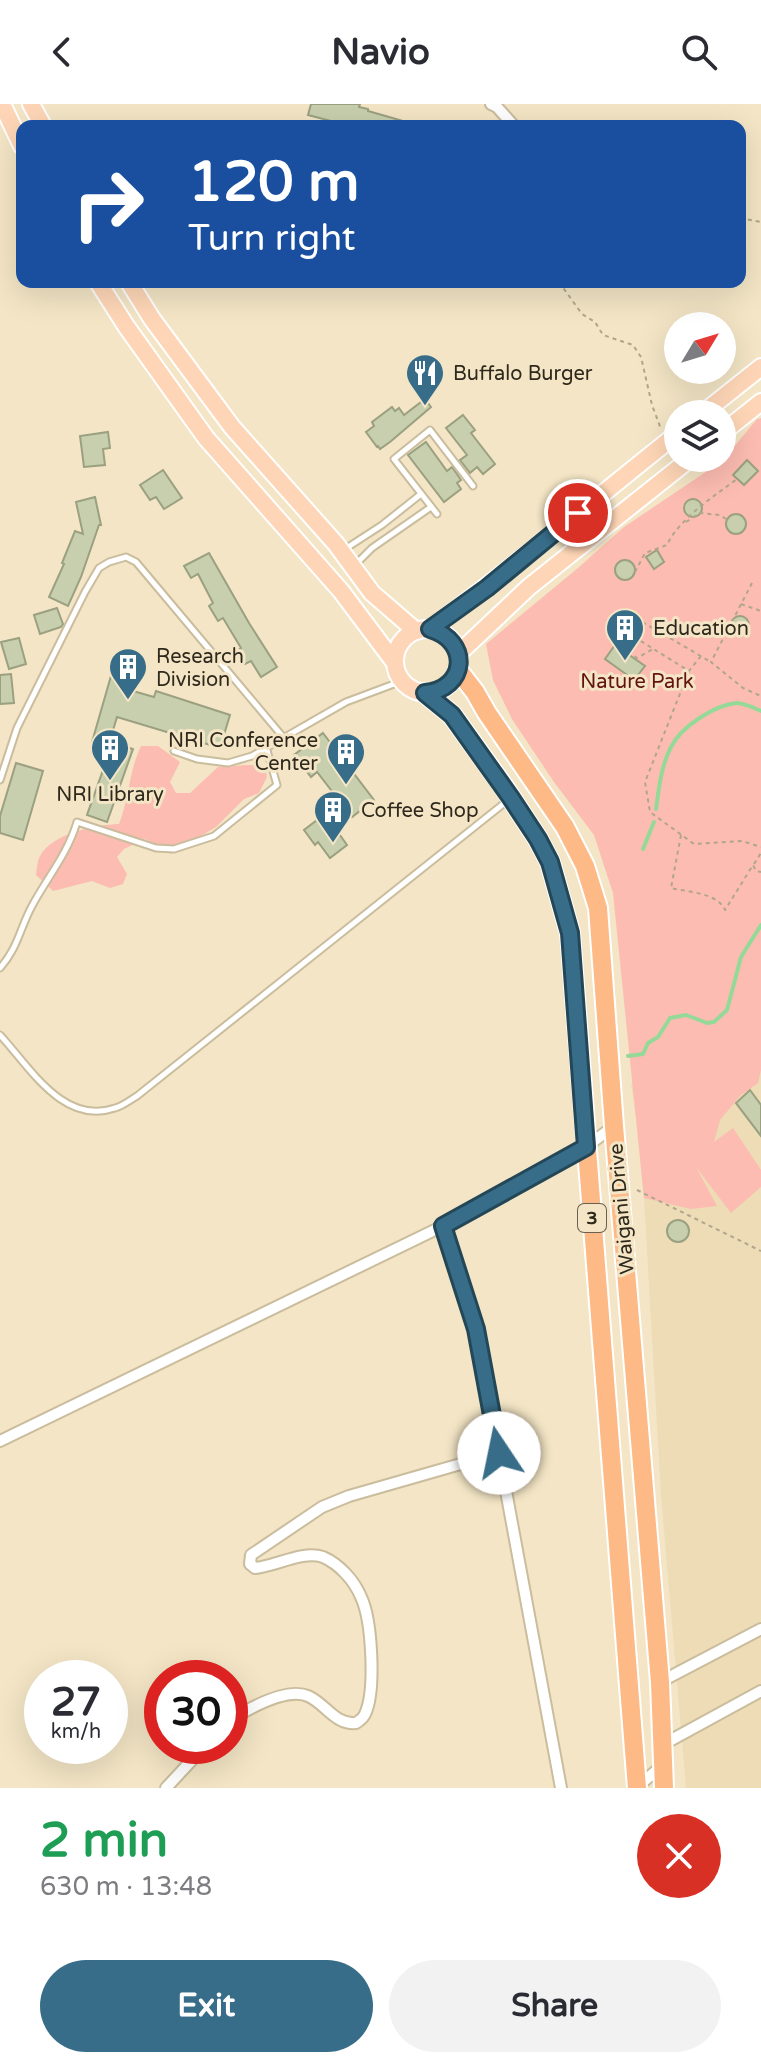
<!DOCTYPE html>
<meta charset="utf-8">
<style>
:root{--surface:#fff;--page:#f2f2f3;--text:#2b2b33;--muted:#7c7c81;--accent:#376d88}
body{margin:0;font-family:"Varela Round",sans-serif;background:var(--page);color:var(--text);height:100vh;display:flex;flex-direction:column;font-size:30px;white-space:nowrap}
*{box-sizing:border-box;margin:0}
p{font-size:26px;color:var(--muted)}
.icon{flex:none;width:44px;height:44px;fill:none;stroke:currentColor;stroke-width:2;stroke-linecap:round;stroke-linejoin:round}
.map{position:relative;height:1684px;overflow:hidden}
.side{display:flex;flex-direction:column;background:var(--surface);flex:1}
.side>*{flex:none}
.banner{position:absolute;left:16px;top:16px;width:730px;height:168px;border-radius:16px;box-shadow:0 8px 32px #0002;background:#1a4fa0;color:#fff;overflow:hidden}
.needle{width:52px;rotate:52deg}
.tools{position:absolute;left:664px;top:208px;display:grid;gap:16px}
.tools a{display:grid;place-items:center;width:72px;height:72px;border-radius:50%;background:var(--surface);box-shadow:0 8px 32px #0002;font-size:40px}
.speed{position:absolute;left:24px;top:1556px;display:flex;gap:16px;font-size:40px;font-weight:700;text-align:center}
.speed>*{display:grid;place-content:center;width:104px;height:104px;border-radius:50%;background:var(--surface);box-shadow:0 8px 32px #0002;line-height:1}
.speed small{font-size:20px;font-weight:400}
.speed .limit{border:12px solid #d22;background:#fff;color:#111}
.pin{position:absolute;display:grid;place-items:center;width:68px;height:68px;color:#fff;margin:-34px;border:4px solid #fff;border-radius:50%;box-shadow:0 2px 8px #0007}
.me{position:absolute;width:88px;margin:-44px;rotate:349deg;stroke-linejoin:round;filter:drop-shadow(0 0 6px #0008)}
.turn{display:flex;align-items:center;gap:28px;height:168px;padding:0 40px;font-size:36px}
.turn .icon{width:104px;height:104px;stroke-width:2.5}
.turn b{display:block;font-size:56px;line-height:68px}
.round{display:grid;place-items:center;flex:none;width:84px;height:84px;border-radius:42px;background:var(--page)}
.headline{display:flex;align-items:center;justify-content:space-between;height:136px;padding:0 40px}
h1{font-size:48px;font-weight:700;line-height:60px;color:#1e9e55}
.primary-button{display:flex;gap:16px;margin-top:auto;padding:16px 40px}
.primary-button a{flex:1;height:92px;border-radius:48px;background:var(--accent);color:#fff;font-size:32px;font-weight:700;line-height:92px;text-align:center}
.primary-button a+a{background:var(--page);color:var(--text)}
header{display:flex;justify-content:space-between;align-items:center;height:104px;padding:0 40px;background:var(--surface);font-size:36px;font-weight:700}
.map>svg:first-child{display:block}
</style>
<header><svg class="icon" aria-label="back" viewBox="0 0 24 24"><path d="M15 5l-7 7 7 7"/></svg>Navio<svg class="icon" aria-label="search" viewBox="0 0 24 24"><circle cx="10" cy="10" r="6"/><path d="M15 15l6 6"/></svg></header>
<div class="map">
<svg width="761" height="1684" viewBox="0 0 761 1684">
<rect width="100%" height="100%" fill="#f3e5c5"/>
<polygon fill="#eddcb5" points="761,956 761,1684 686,1684 661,1390 644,1094 637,1018 631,980"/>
<g fill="#fcbcb1">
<polygon points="761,314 761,966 758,979 741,991 720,1016 714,1038 733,1024 761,1066 761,1083 731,1109 696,1063 717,1102 691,1105 644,1094 613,789 594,731 554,678 512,615 493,576 486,540 578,464 624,423 722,357 757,315"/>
<path d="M141,642H158L180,658L170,678L176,689H190L218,663C234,663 248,659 265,662L267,673L259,689L244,695L216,723L171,750L145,735L124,745L117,753L127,770L123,780L110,784L92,777L53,787L36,771C37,765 37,757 40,752C53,729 95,721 119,720C129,695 129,667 141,642Z"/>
</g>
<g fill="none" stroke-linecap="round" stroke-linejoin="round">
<g stroke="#95d999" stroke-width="4">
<path d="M656,705C659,684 661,662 671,643C681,623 714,601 737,599C744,599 754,604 761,607"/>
<polyline points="643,745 654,718"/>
<polyline points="628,952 643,950 648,939 658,933 670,914 686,911 707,919 714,918 727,906 741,853 761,821"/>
</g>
</g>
<g fill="#c8cfae" stroke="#9aa080" stroke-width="2">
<polygon points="311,0 360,0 359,3 368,5 368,7 410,19 410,22 350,22 308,11"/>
<polygon points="425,295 431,303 390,338 380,345 378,342 377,343 366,328 374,322 372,318 392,303 395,307 399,304 404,311"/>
<polygon points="463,311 475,326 471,329 495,360 483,370 477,363 470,369 460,356 467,351 446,324"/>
<polygon points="108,328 110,344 103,345 105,361 84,363 80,332"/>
<polygon points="426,338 447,367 452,363 461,376 457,379 461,385 444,398 408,351"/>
<polygon points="747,356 758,367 744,381 733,371"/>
<polygon points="163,366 182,394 164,405 156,393 150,396 140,381"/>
<polygon points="95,393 101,421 99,421 81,473 68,502 49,493 64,460 62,459 75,427 83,430 76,398"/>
<circle cx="693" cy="404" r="9"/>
<circle cx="736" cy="420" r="10"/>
<polygon points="657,446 664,458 654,465 646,453"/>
<polygon points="209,449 249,519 277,563 261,573 251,557 245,560 237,547 241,544 223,514 218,517 209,502 213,499 198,470 191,474 184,462"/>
<circle cx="625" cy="466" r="10"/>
<polygon points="57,504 63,520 61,523 40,530 34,511"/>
<circle cx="740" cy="521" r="9"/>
<polygon points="19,534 26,560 9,565 1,538"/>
<polygon points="615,541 645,562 634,576 605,555"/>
<polygon points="117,551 134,556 126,585 154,593 156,587 230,611 220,644 117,613 108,643 92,638"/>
<polygon points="11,570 14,599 0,600 0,571"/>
<polygon points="323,629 374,696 352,713 317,668 311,673 294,651"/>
<polygon points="113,638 133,645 107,718 87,711"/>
<polygon points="16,659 43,667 23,736 0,729 0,712"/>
<polygon points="325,710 347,741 330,754 318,738 315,741 304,726"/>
<polygon points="750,986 761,1001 761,1032 736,999"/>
<circle cx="678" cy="1127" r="11"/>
</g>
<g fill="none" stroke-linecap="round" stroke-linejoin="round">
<g stroke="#cabd9d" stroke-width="9">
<g id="lane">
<polyline points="437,410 394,355 430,326 473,382"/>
<polyline points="345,445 382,421 421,390"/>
<polyline points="356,460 372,444 431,403"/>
<polyline points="174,647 197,655 228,659 252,652 346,598 402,577"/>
<polyline points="0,676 17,624 85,488 99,464 109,458 126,453 136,458 283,633"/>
<path d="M0,864C18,844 20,824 32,802C47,774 68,749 77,718L156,744L174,745L214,732L277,681L266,643"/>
<path d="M0,931C29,962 63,1022 115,1004C123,1002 130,996 137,992L507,697"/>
</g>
</g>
<g stroke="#cabd9d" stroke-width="14">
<g id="street">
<polyline points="491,0 497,3 514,22"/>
<polyline points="443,1122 476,1225 561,1684"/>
<polyline points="0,1337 443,1122 586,1043 614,1022"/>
<polyline points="660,1578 761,1525"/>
<path d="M230,1616C248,1605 287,1583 308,1592C326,1600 335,1621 356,1619C360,1616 363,1615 365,1610C376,1587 372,1516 361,1493C354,1476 339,1460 323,1453C303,1446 276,1462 255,1464L250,1460L251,1451L322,1403L349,1392L499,1349"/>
<polyline points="662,1641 761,1587"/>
<polyline points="637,1683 663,1661"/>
<polyline points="166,1684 205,1642"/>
</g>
</g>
<g stroke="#fff" stroke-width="20">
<g id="primary">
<polyline points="2,0 22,42"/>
<polyline points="31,0 43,22"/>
<polyline points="98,178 126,222 206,334 341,487 395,559"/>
<polyline points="129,178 152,215 232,323 336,440 372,489 416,527"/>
<polyline points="702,310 761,263"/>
<polyline points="722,329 761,298"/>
<path d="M430,525C515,463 595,395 678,329"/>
<circle cx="427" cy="557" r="32"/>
<polyline points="458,550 529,483 691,354"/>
</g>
</g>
<g stroke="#fff" stroke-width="22">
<g id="highway">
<polyline points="458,566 475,588 487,609 565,723 585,762 598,804 614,1022 660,1578 664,1684"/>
<polyline points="425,589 452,611 504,683 538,735 550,758 570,829 637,1684"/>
</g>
</g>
<g stroke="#b1a68c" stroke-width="2" stroke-dasharray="4 4" stroke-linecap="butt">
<polyline points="740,114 761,118"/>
<polyline points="559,178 582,210 595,218 603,231 633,241 641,253 652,301 661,325"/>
<polyline points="686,418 700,409 720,411 726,415"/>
<path d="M635,468L645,449L667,441C679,415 714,392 737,375"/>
<polyline points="752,479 711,558 743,584 761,592"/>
<polyline points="741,500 761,507"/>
<polyline points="623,527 622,544 637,554 653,545"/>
<polyline points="701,552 689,567 623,526 617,519 622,513 632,512 711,558"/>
<polyline points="689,567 645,678 650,708 694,740 742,737 761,743"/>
<path d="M681,731L671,784C688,788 718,789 725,806L753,761L756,767L761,768"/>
<polyline points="754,760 761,749"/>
<polyline points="637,1086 761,1147"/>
</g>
<use href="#lane" stroke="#fff" stroke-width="5"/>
<use href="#street" stroke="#fff" stroke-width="10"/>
<use href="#primary" stroke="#fed6b7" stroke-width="16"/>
<use href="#highway" stroke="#fdba87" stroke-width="18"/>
</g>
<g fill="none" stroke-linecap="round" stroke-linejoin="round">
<g stroke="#244758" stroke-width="20">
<path id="route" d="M499,1349L476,1225L443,1122L586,1043L570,829L550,758L538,735L511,694L452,611L425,589C467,585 471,537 430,525L487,484L578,409"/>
</g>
<use href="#route" stroke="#376d88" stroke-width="14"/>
</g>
<defs>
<g id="restaurant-pin" transform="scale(2)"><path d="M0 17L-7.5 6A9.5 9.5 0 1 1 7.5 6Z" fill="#376d88" stroke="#f3e5c5"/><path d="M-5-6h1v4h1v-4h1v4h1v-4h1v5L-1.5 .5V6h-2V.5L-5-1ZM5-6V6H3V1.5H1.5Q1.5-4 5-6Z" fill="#fff"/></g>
<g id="building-pin" transform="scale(2)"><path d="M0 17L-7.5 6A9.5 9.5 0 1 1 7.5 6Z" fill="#376d88" stroke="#f3e5c5"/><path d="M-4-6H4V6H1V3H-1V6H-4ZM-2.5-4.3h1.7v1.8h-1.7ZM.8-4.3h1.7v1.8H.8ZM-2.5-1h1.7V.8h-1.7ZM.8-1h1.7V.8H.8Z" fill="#fff"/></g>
</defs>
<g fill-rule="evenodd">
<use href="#restaurant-pin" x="425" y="269"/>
<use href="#building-pin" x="625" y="524"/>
<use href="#building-pin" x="128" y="563"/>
<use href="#building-pin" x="110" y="644"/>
<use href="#building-pin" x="346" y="648"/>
<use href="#building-pin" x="333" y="706"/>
</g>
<g text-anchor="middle" stroke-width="6" stroke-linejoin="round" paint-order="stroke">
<rect fill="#f3e5c5" stroke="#69614f" stroke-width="2" x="578" y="1100" width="28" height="28" rx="6"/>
<g font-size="18" font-weight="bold" fill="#2e291c">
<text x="592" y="1120">3</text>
</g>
<g font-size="20" fill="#2e291c" stroke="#f3e5c5" text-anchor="start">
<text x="453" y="276">Buffalo Burger</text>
<text x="653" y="531">Education</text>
<text x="156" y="559">Research<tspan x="156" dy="23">Division</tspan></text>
<text x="318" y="643" text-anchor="end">NRI Conference<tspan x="318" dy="23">Center</tspan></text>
<text x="110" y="697" text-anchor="middle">NRI Library</text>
<text x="361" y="713">Coffee Shop</text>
</g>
<g font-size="20" fill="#64140e" stroke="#f3e5c5">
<text x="637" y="584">Nature Park</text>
</g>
<g font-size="20" fill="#2e291c" stroke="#f3e5c5">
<text transform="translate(621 1105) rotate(-95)" y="7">Waigani Drive</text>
</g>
</g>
</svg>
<div class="tools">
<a><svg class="needle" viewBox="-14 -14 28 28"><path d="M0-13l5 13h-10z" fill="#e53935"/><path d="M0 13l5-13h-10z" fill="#7c7c81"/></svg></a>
<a><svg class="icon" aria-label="layers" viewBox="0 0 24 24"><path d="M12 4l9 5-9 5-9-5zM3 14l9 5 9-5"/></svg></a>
</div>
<div class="speed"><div>27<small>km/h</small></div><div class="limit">30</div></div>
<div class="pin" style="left:578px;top:409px;background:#d93025"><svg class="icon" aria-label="arrive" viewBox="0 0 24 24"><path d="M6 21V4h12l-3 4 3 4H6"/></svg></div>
<svg class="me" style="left:499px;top:1349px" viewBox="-20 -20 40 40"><circle r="19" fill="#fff"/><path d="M0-13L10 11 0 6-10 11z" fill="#376d88"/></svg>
<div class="banner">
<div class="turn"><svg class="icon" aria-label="right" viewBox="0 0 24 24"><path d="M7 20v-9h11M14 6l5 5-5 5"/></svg><div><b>120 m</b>Turn right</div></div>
</div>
</div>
<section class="side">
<div class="headline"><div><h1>2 min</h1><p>630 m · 13:48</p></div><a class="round" style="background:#d93025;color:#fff"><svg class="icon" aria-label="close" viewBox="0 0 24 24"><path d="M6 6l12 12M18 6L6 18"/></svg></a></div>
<div class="primary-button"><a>Exit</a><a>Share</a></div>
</section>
